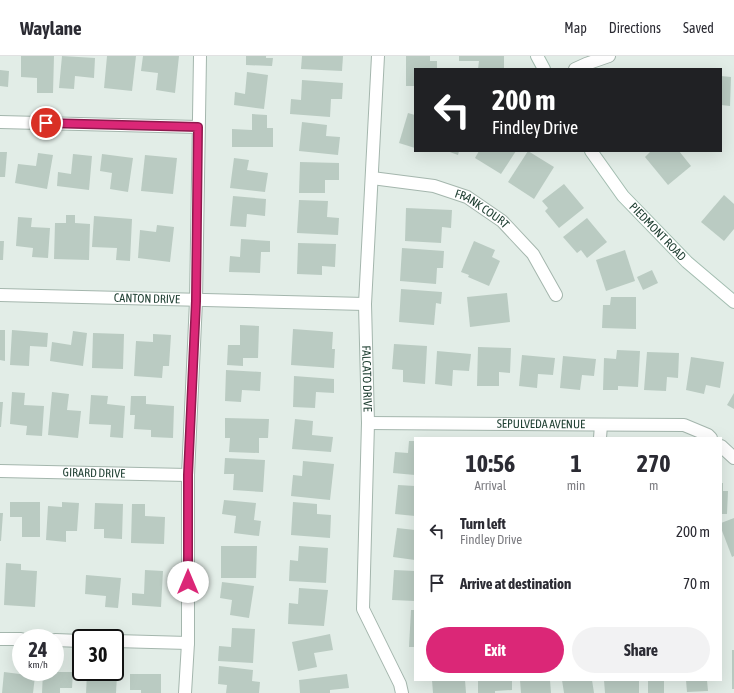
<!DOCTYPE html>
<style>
:root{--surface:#fff;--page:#f2f2f3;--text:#2b2b33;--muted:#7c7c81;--line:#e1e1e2;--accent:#db2777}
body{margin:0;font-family:"Asap Condensed",sans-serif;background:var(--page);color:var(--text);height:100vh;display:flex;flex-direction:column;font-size:15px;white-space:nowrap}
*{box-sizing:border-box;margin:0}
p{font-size:13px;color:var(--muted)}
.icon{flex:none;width:22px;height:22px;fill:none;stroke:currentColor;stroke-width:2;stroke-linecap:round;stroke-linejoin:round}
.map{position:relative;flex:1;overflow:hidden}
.panel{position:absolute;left:414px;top:381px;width:308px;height:244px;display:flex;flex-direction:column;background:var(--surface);border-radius:0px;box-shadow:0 4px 16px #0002}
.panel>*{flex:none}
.hud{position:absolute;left:414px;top:12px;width:308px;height:84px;border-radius:0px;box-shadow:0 4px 16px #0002;background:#202124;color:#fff;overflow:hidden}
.speed{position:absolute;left:12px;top:573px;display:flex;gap:8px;font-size:20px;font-weight:700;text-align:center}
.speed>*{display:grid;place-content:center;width:52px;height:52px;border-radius:50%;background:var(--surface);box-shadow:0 4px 16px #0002;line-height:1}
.speed small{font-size:10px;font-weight:400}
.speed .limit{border:2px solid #111;border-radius:6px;background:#fff;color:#111}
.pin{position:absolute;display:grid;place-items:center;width:34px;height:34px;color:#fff;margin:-17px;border:2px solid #fff;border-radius:50%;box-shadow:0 1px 4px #0007}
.me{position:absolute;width:44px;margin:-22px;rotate:0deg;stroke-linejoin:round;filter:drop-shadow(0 0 3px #0008)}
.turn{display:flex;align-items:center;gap:14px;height:84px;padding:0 12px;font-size:18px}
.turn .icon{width:52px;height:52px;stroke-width:2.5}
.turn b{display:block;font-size:28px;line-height:34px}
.eta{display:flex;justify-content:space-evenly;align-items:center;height:68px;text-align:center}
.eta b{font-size:24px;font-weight:700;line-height:28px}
.primary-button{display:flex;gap:8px;margin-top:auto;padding:8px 12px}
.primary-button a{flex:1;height:46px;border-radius:24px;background:var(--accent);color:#fff;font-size:16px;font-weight:700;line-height:46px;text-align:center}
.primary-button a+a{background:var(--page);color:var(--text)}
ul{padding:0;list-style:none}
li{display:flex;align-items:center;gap:12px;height:52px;padding:0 12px}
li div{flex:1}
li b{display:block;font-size:15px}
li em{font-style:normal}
header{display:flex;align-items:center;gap:24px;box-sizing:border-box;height:56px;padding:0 20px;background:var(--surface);border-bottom:1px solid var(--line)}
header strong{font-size:19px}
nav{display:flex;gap:22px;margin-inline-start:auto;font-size:14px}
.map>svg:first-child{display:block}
</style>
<header>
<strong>Waylane</strong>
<nav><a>Map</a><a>Directions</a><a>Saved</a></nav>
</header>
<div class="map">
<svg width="734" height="637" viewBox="0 0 734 637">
<rect width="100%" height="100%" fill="#e2ede7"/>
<g fill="#bacbc2">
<polygon points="21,0 54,0 53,37 37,37 37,22 21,21"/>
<polygon points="62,0 95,2 94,22 75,20 74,33 59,32"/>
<polygon points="107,0 136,0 132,35 104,32"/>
<polygon points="143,0 179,0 175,37 156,34 158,17 141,15"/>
<polygon points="246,0 266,0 266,2 273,2 272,10 246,9"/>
<polygon points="302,0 343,0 342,15 301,13"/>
<polygon points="406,0 430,0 430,5 437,5 437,13 415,13 415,30 406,30"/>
<polygon points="459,0 504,0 504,13 478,13 479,5 459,5"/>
<polygon points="0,14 9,15 8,31 0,30"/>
<polygon points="247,16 268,19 264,53 234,49 235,36 245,38"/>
<polygon points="721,20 731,21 730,50 721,49"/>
<polygon points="302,24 343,27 342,43 331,43 330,61 290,58 291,43 301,44"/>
<polygon points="408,57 415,59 415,92 399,87"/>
<polygon points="252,58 267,59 267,72 273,72 273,91 232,91 232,73 252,74"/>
<polygon points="302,66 327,69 326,80 340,81 338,99 299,95"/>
<polygon points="447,95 459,95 458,99"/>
<polygon points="479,95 516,95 501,118 475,102"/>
<polygon points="528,95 554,111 534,143 508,126"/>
<polygon points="651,95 679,95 691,110 668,129 645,101"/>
<polygon points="0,96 7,96 5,121 0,121"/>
<polygon points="38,97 53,99 47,133 15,127 18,108 36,110"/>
<polygon points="73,98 92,100 89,134 57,130 58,116 71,118"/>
<polygon points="102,98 133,102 128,136 110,133 112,117 100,115"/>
<polygon points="145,99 177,102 173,138 141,135"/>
<polygon points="234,102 249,104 247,114 268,117 265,136 230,132"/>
<polygon points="300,106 339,107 339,124 325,124 325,137 299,137"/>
<polygon points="564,128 584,152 559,172 545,155 548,152 542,145"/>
<polygon points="724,139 734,148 734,173 724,185 701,166"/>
<polygon points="233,140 266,143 265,160 247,158 246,171 230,170"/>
<polygon points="299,144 328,145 327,161 339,162 338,179 297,177"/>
<polygon points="406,152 452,154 451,172 442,171 441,187 405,185"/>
<polygon points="66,159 75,159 75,167 90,168 89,204 54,203 55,167 66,167"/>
<polygon points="94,160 132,163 130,205 116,204 117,192 92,191"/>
<polygon points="18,161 32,162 31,171 50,172 48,202 32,201 33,192 16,190"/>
<polygon points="587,162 607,186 587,202 581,194 577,197 563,181"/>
<polygon points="157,169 174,171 170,206 138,202 140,174 156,176"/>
<polygon points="241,183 270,185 270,196 261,196 260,217 229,216 230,200 240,201"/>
<polygon points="0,185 4,185 3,204 0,204"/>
<polygon points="474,185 495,194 492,201 500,205 489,230 468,221 469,219 461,216"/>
<polygon points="298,187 336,188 335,211 322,210 322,219 297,218"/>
<polygon points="402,192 444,195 443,212 437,212 436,228 400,225"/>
<polygon points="625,194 635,225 606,235 596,204"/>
<polygon points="652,214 658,227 643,234 637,221"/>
<polygon points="401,233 442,236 441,248 436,247 434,269 399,266"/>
<polygon points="507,237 510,266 470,271 467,241"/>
<polygon points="611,241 636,241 636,273 602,272 603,249 610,249"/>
<polygon points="240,269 259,270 258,302 243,302 243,310 227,309 228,289 240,289"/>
<polygon points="293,273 333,276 332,293 335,293 334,312 291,309"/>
<polygon points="0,274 5,274 5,305 0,304"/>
<polygon points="12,274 48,277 47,291 30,290 29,310 10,309"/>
<polygon points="73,275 87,277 83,310 50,305 52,286 71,289"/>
<polygon points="93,277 124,278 123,313 92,312"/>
<polygon points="153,278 171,279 169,310 163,310 162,322 134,320 136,285 153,286"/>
<polygon points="394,288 427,290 425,328 403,326 403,314 392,313"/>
<polygon points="478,291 511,292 510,317 499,316 499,330 477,330"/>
<polygon points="617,294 640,295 638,331 618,330 618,334 603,334 604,302 616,303"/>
<polygon points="437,295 471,298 469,315 453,314 452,330 435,328"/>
<polygon points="647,296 679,297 678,322 667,321 666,335 644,334"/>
<polygon points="522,299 555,302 553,319 538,318 537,332 519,330"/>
<polygon points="563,300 596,303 594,320 582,319 580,334 560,332"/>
<polygon points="691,301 724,306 720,332 706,329 704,338 686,334"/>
<polygon points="226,314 261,316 260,335 242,334 241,346 225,345"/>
<polygon points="294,320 334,323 334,337 316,336 315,352 293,351"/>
<polygon points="12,336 25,337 24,349 44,350 42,380 26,379 27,370 10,368"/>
<polygon points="52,336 69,338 67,354 81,355 78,382 48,379"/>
<polygon points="734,337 734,353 727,349"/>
<polygon points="91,339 108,340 107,348 125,350 123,382 110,381 111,369 89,368"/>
<polygon points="131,340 146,340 146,348 174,350 173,382 151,381 151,374 134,373 135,359 130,359"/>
<polygon points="0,346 3,346 1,371 0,371"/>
<polygon points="225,362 269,363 268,382 259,382 259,397 229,396 230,382 225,382"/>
<polygon points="295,363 313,365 312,379 333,381 331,396 292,393"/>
<polygon points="409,385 415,385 415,419 393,417 395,396 408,397"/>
<polygon points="225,402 265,404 263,436 233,434 234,418 224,418"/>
<polygon points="303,405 334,408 330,444 291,440 293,419 302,420"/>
<polygon points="721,427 723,427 723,435 728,435 727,458 721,458"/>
<polygon points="398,429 415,430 415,460 395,458"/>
<polygon points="224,444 256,447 254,464 261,465 259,480 234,477 236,460 222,458"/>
<polygon points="10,446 40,446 40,481 22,481 22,461 10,461"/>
<polygon points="62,446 79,447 77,475 66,475 66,486 46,484 48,450 62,451"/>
<polygon points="293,446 317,448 317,458 331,459 330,482 291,479"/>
<polygon points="95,447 123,448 122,483 104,482 104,473 94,473"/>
<polygon points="132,448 145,448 145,460 165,461 164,488 131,487"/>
<polygon points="0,457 3,457 1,485 0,485"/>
<polygon points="734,462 734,500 732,501 721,472 721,467"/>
<polygon points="397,472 415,474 415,504 393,501"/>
<polygon points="221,490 257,490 256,522 221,522"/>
<polygon points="299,490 328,492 326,527 289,525 290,504 298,505"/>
<polygon points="6,507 21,508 21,514 37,515 35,551 4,549"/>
<polygon points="145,514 163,515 161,551 132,549 132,537 144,538"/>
<polygon points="394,514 415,515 415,545 392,544"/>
<polygon points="86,519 121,522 118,552 105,551 106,540 85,538"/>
<polygon points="222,526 254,530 249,562 230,559 232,544 220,542"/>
<polygon points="299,532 328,534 324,570 288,568 289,547 298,548"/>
<polygon points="411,554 415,554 415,591 409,591"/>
<polygon points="232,572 255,573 253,607 218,605 219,590 231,591"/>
<polygon points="330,578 333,594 314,597 317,611 298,615 292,586"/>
<rect x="732" y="594" width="2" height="39"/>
<polygon points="219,610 253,614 252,625 260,626 259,637 226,637 227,629 218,628"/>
<polygon points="4,616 35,620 33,637 2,637"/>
<polygon points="43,616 73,616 72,632 60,632 60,637 42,637"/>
<polygon points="87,618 117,619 116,637 86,637"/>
<polygon points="130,618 161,618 161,637 141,637 141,634 130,634"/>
<polygon points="347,618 349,632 330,634 330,637 300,637 299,624"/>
<polygon points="432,624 465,624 466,637 433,637"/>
<polygon points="478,624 512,624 512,634 495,635 495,637 478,637"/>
<polygon points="520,624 550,624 551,637 521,637"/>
<polygon points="562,624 592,624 594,637 564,637"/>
<polygon points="604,624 639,624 639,637 605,637"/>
<rect x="648" y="624" width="16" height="13"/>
<polygon points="686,624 707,624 708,635 687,636"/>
</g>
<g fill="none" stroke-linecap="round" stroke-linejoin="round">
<g stroke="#a4b6ad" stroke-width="14">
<g id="minor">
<path id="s1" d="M378,0L365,248L368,367L363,553L400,628L402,637"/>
<polyline points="575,13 586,8 609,0"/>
<polyline points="0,66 198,71"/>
<path id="s2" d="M372,122L434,130L467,141L502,165L533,198L556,239"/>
<path id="s3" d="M0,239L365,248"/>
<path id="s4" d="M368,367L684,369L708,379L711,382"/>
<polyline points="600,382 601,369"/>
<polyline points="721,390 734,402"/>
<path id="s5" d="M0,415L188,419"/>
<polyline points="0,583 21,583"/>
<polyline points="55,584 81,585"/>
<polyline points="115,585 188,587"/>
<polyline points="185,637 188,587 188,419 196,245 200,0"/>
</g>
</g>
<g stroke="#a2bdb0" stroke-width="14">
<g id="secondary">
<polyline points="537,0 544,13"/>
<path id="s6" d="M591,95L623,140L687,206L734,246"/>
</g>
</g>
<use href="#minor" stroke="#fff" stroke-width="12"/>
<use href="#secondary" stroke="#fff" stroke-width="12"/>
</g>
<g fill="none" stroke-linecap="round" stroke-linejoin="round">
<g stroke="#8e194d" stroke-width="10">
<polyline id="route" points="46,67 198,71 196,245 188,419 188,526"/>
</g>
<use href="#route" stroke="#db2777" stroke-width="7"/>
</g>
<g text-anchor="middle" stroke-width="3.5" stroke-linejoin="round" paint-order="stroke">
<g font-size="12" fill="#204033" stroke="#f3f9f5">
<text dy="4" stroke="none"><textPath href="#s2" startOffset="116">FRANK COURT</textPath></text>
<text dy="4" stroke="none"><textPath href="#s6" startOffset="105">PIEDMONT ROAD</textPath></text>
<text dy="4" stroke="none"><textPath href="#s3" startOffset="147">CANTON DRIVE</textPath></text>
<text dy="4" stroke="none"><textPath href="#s1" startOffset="323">FALCATO DRIVE</textPath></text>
<text dy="4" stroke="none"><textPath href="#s4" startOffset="173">SEPULVEDA AVENUE</textPath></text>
<text dy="4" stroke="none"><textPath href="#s5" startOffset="94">GIRARD DRIVE</textPath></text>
</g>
</g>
</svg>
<div class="speed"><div>24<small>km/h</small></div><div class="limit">30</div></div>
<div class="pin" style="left:46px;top:67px;background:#d93025"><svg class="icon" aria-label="arrive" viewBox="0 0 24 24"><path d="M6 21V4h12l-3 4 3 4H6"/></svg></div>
<svg class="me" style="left:188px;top:526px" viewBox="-20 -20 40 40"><circle r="19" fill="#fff"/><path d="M0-13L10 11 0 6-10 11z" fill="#db2777"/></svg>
<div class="hud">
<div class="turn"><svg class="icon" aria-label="left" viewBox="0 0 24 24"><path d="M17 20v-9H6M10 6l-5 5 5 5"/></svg><div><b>200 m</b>Findley Drive</div></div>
</div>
<section class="panel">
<div class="eta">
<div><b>10:56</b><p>Arrival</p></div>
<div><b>1</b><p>min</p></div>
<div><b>270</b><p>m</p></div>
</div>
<ul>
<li><svg class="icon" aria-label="left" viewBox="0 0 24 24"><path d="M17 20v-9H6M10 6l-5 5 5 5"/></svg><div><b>Turn left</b><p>Findley Drive</p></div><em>200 m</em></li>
<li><svg class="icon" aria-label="arrive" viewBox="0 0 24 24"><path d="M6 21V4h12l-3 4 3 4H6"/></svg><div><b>Arrive at destination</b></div><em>70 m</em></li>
</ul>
<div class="primary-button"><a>Exit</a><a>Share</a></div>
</section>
</div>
